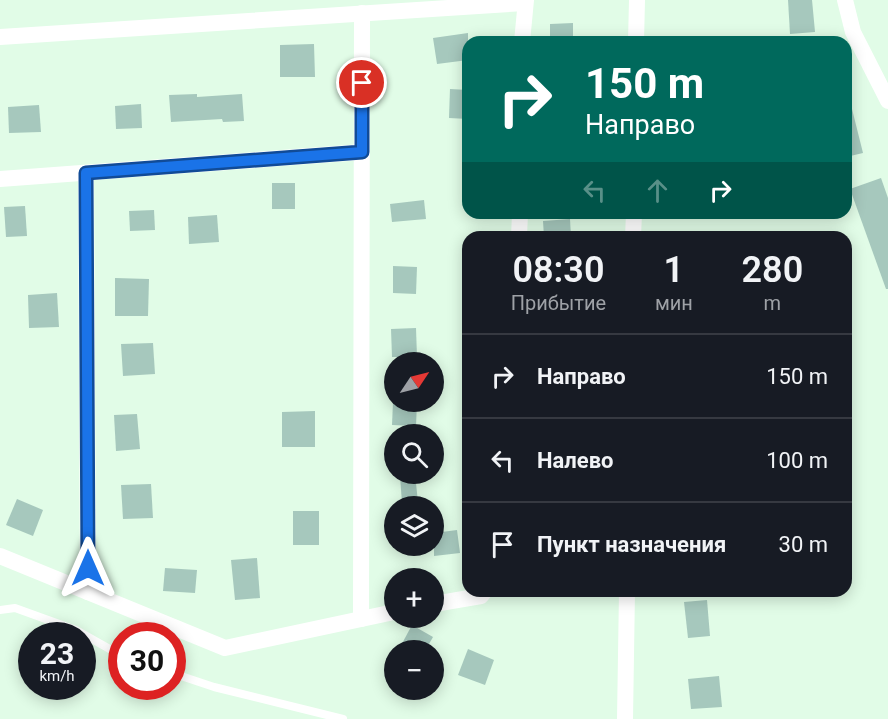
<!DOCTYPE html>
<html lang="ru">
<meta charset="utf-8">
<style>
:root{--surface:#171b24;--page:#20242c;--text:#f1f3f6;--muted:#9ea1a6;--line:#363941}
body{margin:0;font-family:Roboto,sans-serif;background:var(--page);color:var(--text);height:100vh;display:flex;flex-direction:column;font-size:22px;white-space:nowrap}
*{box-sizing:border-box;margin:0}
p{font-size:20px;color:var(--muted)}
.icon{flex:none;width:33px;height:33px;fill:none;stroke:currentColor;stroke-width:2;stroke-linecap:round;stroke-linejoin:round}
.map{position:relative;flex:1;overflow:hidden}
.side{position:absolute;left:462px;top:231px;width:390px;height:366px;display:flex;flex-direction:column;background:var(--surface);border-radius:18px;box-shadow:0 3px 15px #0003}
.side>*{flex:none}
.banner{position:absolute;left:462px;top:36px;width:390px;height:183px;border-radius:18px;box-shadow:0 3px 15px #0003;background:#00695c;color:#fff;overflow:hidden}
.needle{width:39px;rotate:55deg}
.tools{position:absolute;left:384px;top:352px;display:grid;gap:12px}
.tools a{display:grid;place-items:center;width:60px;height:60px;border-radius:50%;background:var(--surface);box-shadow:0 3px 15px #0003;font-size:30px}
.speed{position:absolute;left:18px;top:622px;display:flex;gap:12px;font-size:30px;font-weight:700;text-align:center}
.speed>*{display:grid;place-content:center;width:78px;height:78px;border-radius:50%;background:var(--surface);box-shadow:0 3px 15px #0003;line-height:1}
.speed small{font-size:15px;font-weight:400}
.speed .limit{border:9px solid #d22;background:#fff;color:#111}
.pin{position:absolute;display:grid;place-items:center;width:51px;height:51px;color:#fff;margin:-26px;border:3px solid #fff;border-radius:50%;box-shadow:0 2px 6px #0007}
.me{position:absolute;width:66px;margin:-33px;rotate:0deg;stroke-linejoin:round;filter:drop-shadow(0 0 4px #0008)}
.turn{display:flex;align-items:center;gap:21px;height:126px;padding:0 24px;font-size:27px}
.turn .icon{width:78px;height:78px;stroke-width:2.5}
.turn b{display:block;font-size:42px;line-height:51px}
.lanes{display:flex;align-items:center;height:57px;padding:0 24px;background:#0003;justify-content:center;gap:30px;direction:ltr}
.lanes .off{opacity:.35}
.eta{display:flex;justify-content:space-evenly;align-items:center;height:102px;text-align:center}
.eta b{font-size:36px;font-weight:600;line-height:42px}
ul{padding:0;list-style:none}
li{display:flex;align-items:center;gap:18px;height:84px;padding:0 24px;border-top:2px solid var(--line)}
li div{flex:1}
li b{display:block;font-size:22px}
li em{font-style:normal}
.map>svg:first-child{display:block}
</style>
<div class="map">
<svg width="888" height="719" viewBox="0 0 888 719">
<rect width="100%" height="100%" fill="#e1fce7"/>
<g fill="#a6c8bd">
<polygon points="788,0 812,0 815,32 790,34"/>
<polygon points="573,23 573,42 550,42 550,24"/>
<polygon points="468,33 468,60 437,64 433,38"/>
<polygon points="314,44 315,77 280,77 280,45"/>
<polygon points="450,89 468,90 468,119 449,118"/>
<polygon points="197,94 197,97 242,94 244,121 223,122 222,119 171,122 169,95"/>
<polygon points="141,104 142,128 116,129 115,106"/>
<polygon points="39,105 41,132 9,133 8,107"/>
<polygon points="851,105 863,153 846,157 846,106"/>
<polygon points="881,178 888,198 888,289 886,289 850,189"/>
<rect x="272" y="183" width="23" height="26"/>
<polygon points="424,200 426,219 392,222 390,204"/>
<polygon points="25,206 27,236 6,237 4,207"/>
<polygon points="154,210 155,230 130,231 129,211"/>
<polygon points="217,215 219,242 189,244 188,217"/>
<polygon points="570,219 571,237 544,237 543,221"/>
<polygon points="393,266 417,267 416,294 393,293"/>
<polygon points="115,278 149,279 148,316 115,316"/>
<polygon points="57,293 59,327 29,328 28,295"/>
<polygon points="416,328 417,357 392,357 391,329"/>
<polygon points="153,343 155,374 123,376 121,344"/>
<polygon points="393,402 417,402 416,426 392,425"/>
<polygon points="315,411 315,447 282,447 282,412"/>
<polygon points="137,414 140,449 116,451 114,415"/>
<polygon points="415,474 418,502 402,503 400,476"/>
<polygon points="151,484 153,518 123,519 121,485"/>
<polygon points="17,499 43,510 33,536 6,525"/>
<rect x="293" y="511" width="26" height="34"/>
<polygon points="457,530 460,553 434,556 434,533"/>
<polygon points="257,558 260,598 235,600 231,560"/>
<polygon points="165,568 197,570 195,593 163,591"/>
<polygon points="707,600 710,636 688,638 684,602"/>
<polygon points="412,625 433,637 425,651 398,651"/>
<polygon points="468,649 494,660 485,685 458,675"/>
<polygon points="719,676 722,707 691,709 688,679"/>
</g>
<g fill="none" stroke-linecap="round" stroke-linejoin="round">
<g stroke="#fff" stroke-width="8">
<polyline points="0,610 15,608 76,630 122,656"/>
<polyline points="172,673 214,687 343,719"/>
</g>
<g stroke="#fff" stroke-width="16">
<polyline points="845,0 853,32 888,101"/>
<polyline points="0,37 525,3"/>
<polyline points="522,42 526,0"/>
<polyline points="636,42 637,0"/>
<polyline points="86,173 88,592"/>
<polyline points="0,179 362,152"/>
<polyline points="519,237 520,213"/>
<polyline points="633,237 634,213"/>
<polyline points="0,556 225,648 394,612"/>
<polyline points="434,604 481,596 485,591"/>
<polyline points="361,619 362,13"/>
<polyline points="625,719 627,591"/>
</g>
</g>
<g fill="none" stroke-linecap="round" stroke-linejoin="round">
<g stroke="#114b97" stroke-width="15">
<polyline id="route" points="88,568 86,173 362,152 362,83"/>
</g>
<use href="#route" stroke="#1a73e8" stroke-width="10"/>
</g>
</svg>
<div class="tools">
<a><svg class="needle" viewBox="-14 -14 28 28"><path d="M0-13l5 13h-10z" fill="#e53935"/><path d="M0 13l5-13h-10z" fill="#9ea1a6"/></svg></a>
<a><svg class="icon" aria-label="search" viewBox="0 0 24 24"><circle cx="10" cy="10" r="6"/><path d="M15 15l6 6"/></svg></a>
<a><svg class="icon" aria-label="layers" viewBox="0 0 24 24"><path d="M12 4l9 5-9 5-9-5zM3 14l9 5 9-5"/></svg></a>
<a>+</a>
<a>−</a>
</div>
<div class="speed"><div>23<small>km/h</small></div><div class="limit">30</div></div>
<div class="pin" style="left:362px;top:83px;background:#d93025"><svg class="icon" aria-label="arrive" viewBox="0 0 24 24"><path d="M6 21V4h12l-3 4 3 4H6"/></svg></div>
<svg class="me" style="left:88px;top:568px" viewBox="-20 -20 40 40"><path d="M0-17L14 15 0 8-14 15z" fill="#1a73e8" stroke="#fff" stroke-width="4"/></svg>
<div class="banner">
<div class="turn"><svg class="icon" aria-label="right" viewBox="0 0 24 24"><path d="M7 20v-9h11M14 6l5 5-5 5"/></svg><div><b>150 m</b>Направо</div></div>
<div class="lanes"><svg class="icon off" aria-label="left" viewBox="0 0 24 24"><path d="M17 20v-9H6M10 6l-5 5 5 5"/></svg><svg class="icon off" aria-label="ahead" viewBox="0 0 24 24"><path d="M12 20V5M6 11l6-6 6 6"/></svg><svg class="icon" aria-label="right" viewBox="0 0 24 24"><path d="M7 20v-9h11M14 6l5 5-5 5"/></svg></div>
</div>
<section class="side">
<div class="eta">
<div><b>08:30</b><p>Прибытие</p></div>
<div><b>1</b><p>мин</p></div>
<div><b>280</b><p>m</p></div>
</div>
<ul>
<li><svg class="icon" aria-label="right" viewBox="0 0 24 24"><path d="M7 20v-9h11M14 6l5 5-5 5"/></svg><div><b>Направо</b></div><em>150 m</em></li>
<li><svg class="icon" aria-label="left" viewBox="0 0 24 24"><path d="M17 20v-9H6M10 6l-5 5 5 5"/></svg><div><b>Налево</b></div><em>100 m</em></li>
<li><svg class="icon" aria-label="arrive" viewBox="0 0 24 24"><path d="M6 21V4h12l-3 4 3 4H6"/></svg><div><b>Пункт назначения</b></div><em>30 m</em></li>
</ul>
</section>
</div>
